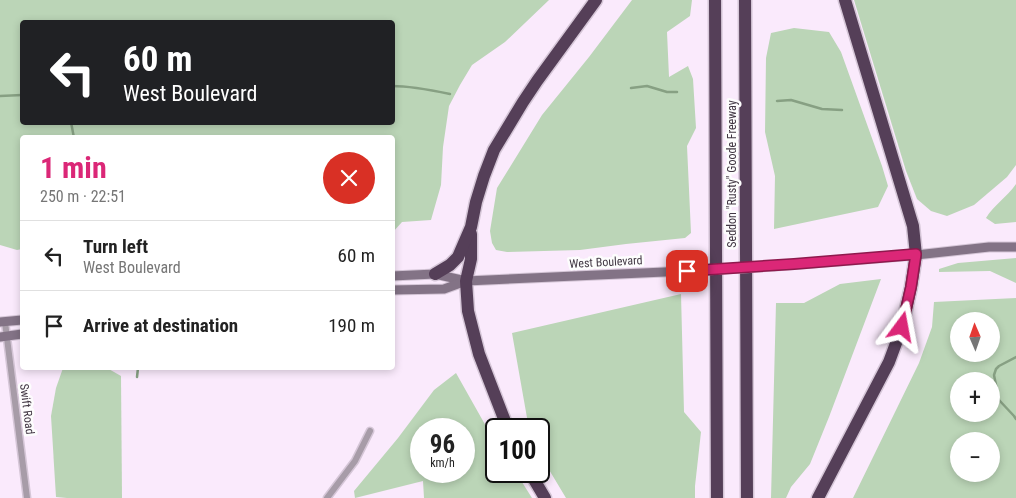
<!DOCTYPE html>
<meta charset="utf-8">
<style>
:root{--surface:#fff;--page:#f2f2f2;--text:#222;--muted:#767676;--line:#e0e0e0;--accent:#db2777}
body{margin:0;font-family:"Roboto Condensed",sans-serif;background:var(--page);color:var(--text);height:100vh;display:flex;flex-direction:column;font-size:19px;white-space:nowrap}
*{box-sizing:border-box;margin:0}
p{font-size:16px;color:var(--muted)}
.icon{flex:none;width:28px;height:28px;fill:none;stroke:currentColor;stroke-width:2;stroke-linecap:round;stroke-linejoin:round}
.map{position:relative;flex:1;overflow:hidden}
.drawer{position:absolute;left:20px;top:135px;width:375px;height:235px;display:flex;flex-direction:column;background:var(--surface);border-radius:5px;box-shadow:0 2px 8px #0003}
.drawer>*{flex:none}
.top-card{position:absolute;left:20px;top:20px;width:375px;height:105px;border-radius:5px;box-shadow:0 2px 8px #0003;background:#202124;color:#fff;overflow:hidden}
.needle{width:32px;rotate:358deg}
.tools{position:absolute;left:950px;top:312px;display:grid;gap:10px}
.tools a{display:grid;place-items:center;width:50px;height:50px;border-radius:50%;background:var(--surface);box-shadow:0 2px 8px #0003;font-size:25px}
.speed{position:absolute;left:410px;top:418px;display:flex;gap:10px;font-size:25px;font-weight:700;text-align:center}
.speed>*{display:grid;place-content:center;width:65px;height:65px;border-radius:50%;background:var(--surface);box-shadow:0 2px 8px #0003;line-height:1}
.speed small{font-size:12px;font-weight:400}
.speed .limit{border:2px solid #111;border-radius:8px;background:#fff;color:#111}
.pin{position:absolute;display:grid;place-items:center;width:42px;height:42px;color:#fff;margin:-21px;border-radius:10px;box-shadow:0 2px 8px #0006}
.me{position:absolute;width:55px;margin:-28px;rotate:13deg;stroke-linejoin:round;filter:drop-shadow(0 0 4px #0008)}
.turn{display:flex;align-items:center;gap:18px;height:105px;padding:0 20px;font-size:22px}
.turn .icon{width:65px;height:65px;stroke-width:2.5}
.turn b{display:block;font-size:35px;line-height:42px}
.round{display:grid;place-items:center;flex:none;width:52px;height:52px;border-radius:26px;background:var(--page)}
.headline{display:flex;align-items:center;justify-content:space-between;height:85px;padding:0 20px}
h1{font-size:30px;font-weight:700;line-height:38px;color:var(--accent)}
ul{padding:0;list-style:none}
li{display:flex;align-items:center;gap:15px;height:70px;padding:0 20px;border-top:1px solid var(--line)}
li div{flex:1}
li b{display:block;font-size:19px}
li em{font-style:normal}
.map>svg:first-child{display:block}
</style>
<div class="map">
<svg width="1016" height="498" viewBox="0 0 1016 498">
<rect width="100%" height="100%" fill="#faeafc"/>
<g fill="#bbd5b7" fill-rule="evenodd">
<path d="M0,0H549L505,42L472,65L460,85L449,106L443,147L441,185L431,220L402,222L393,232L392,138H22V249L17,250L0,245ZM22,22H392V122H22Z"/>
<polygon points="632,0 692,0 690,16 667,32 669,77 688,66 693,79 696,128 687,146 691,233 685,238 626,244 580,250 507,252 496,250 492,243 490,231 497,188 542,115 589,57"/>
<polygon points="854,0 1016,0 1016,165 1007,177 974,205 947,216 931,211 917,199 906,171"/>
<polygon points="794,28 829,32 841,52 882,166 888,186 878,207 774,229 775,176 765,132 766,58 771,33"/>
<path d="M1016,184V222L995,224L986,218C994,205 1007,197 1016,184Z"/>
<polygon points="1016,258 1016,283 990,271 939,272 939,269 958,263"/>
<polygon points="881,279 829,417 810,464 791,487 786,498 771,498 776,303 804,303 840,284"/>
<polygon points="681,294 684,412 701,432 695,486 695,498 566,498 539,453 539,429 529,429 512,333"/>
<path d="M1016,298V498H853L919,363L932,327L934,302ZM959,321H991V354H959ZM959,381H991V414H959ZM959,441H991V474H959Z"/>
<polygon points="63,368 107,368 121,376 122,498 67,498 56,497 51,416 56,388"/>
<path d="M456,373L496,444V471H515L532,498H424L423,481L355,498L354,491L398,438L434,390ZM421,429H464V471H421Z"/>
</g>
<g fill="none" stroke-linecap="round" stroke-linejoin="round">
<g stroke="#87a083" stroke-width="2.5">
<path d="M392,86C412,86 431,90 450,94"/>
<polyline points="631,88 647,86 667,92 677,92"/>
<polyline points="0,96 22,95"/>
<polyline points="777,101 791,100 822,109 842,110"/>
<polyline points="71,122 74,138"/>
<polyline points="1016,357 999,366 996,369 994,375 999,400 1014,416 1016,419"/>
<polyline points="137,377 138,368"/>
</g>
<g stroke="#d5c6d7" stroke-width="9">
<g id="street">
<polyline points="5,322 27,498"/>
<polyline points="327,498 355,461 370,431"/>
</g>
</g>
<g stroke="#d5c6d7" stroke-width="11">
<g id="secondary">
<polyline points="775,266 916,255 989,247 1016,247"/>
<polyline points="392,276 435,274 466,281"/>
<polyline points="392,290 444,289 466,281 687,271"/>
<polyline points="0,322 22,320"/>
<polyline points="0,337 22,334"/>
</g>
</g>
<g stroke="#d5c6d7" stroke-width="15">
<g id="highway">
<polyline points="715,0 717,498"/>
<polyline points="745,0 747,498"/>
<polyline points="471,234 471,259 466,281 468,311 479,354 508,429"/>
<polyline points="435,274 450,265 458,257 471,227 476,202 484,176 494,150 523,102 537,81 596,0"/>
<polyline points="529,471 545,498"/>
<polyline points="818,498 889,362 902,327 911,287 916,255 913,226 845,0"/>
</g>
</g>
<use href="#street" stroke="#a79ca8" stroke-width="6"/>
<use href="#secondary" stroke="#837386" stroke-width="9"/>
<use href="#highway" stroke="#553f58" stroke-width="12"/>
<g stroke="#d5c6d7" stroke-width="11" stroke-linecap="butt">
<polyline id="secondary-bridge" points="687,271 775,266"/>
</g>
<use href="#secondary-bridge" stroke="#837386" stroke-width="9"/>
</g>
<g fill="none" stroke-linecap="round" stroke-linejoin="round">
<g stroke="#8e194d" stroke-width="12">
<polyline id="route" points="687,271 794,264 916,254 911,287 902,327"/>
</g>
<use href="#route" stroke="#db2777" stroke-width="9"/>
</g>
<g text-anchor="middle" stroke-width="5" stroke-linejoin="round" paint-order="stroke">
<g font-size="12" fill="#423844" stroke="#fdfdfd">
<text transform="translate(732 174) rotate(-90)" y="4">Seddon "Rusty" Goode Freeway</text>
<text transform="translate(606 262) rotate(-3)" y="4">West Boulevard</text>
<text transform="translate(27 409) rotate(83)" y="4">Swift Road</text>
</g>
</g>
</svg>
<div class="tools">
<a><svg class="needle" viewBox="-14 -14 28 28"><path d="M0-13l5 13h-10z" fill="#e53935"/><path d="M0 13l5-13h-10z" fill="#767676"/></svg></a>
<a>+</a>
<a>−</a>
</div>
<div class="speed"><div>96<small>km/h</small></div><div class="limit">100</div></div>
<div class="pin" style="left:687px;top:271px;background:#d93025"><svg class="icon" aria-label="arrive" viewBox="0 0 24 24"><path d="M6 21V4h12l-3 4 3 4H6"/></svg></div>
<svg class="me" style="left:902px;top:327px" viewBox="-20 -20 40 40"><path d="M0-17L14 15 0 8-14 15z" fill="#db2777" stroke="#fff" stroke-width="4"/></svg>
<div class="top-card">
<div class="turn"><svg class="icon" aria-label="left" viewBox="0 0 24 24"><path d="M17 20v-9H6M10 6l-5 5 5 5"/></svg><div><b>60 m</b>West Boulevard</div></div>
</div>
<section class="drawer">
<div class="headline"><div><h1>1 min</h1><p>250 m · 22:51</p></div><a class="round" style="background:#d93025;color:#fff"><svg class="icon" aria-label="close" viewBox="0 0 24 24"><path d="M6 6l12 12M18 6L6 18"/></svg></a></div>
<ul>
<li><svg class="icon" aria-label="left" viewBox="0 0 24 24"><path d="M17 20v-9H6M10 6l-5 5 5 5"/></svg><div><b>Turn left</b><p>West Boulevard</p></div><em>60 m</em></li>
<li><svg class="icon" aria-label="arrive" viewBox="0 0 24 24"><path d="M6 21V4h12l-3 4 3 4H6"/></svg><div><b>Arrive at destination</b></div><em>190 m</em></li>
</ul>
</section>
</div>
